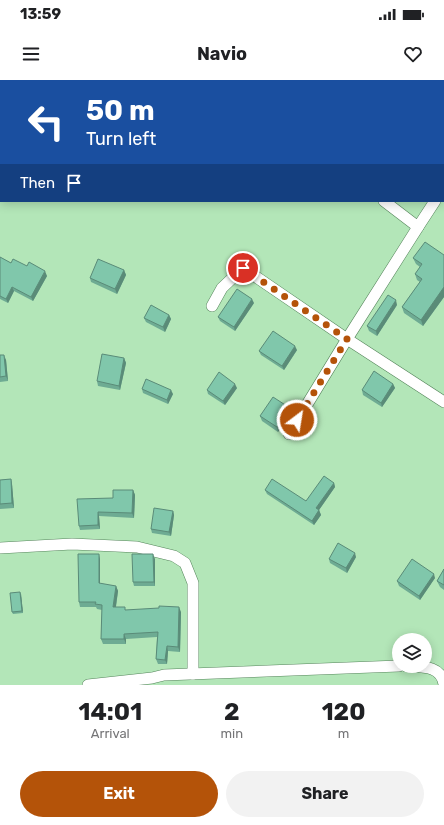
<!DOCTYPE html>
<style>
:root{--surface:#fff;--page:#f2f2f2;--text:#202124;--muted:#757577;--accent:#b45309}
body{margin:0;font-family:Rubik,sans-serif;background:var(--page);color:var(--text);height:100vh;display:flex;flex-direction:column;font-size:15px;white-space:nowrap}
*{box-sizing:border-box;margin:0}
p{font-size:13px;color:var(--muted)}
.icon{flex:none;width:22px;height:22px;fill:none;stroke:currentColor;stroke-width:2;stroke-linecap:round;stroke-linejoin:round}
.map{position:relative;height:605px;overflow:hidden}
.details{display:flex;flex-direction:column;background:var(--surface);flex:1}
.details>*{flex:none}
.top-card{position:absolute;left:0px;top:0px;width:444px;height:122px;box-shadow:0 2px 10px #0003;background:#1a4fa0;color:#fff;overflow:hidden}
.fabs{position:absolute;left:392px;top:553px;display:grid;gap:8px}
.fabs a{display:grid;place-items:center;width:40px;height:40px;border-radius:50%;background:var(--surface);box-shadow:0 2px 10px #0003;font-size:20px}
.pin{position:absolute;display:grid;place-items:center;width:34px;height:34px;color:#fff;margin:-17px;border:2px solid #fff;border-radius:50%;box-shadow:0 1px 4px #0007}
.me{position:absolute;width:44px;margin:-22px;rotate:31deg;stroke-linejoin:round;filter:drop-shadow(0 0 3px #0008)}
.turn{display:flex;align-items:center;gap:14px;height:84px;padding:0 20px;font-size:18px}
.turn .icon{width:52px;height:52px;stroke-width:2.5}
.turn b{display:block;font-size:28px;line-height:34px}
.then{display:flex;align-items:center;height:38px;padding:0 20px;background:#0003;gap:8px;font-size:15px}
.eta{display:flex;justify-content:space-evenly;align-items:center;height:68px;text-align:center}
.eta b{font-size:24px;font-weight:700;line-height:28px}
.primary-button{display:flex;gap:8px;margin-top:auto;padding:8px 20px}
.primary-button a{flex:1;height:46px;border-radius:24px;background:var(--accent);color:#fff;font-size:16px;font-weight:700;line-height:46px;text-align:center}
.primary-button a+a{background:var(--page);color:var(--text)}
.status{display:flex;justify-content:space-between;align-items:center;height:28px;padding:0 20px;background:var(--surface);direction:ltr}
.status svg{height:11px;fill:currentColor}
header{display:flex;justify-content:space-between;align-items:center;height:52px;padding:0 20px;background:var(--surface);font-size:18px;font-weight:700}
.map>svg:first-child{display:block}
</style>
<div class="status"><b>13:59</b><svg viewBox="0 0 49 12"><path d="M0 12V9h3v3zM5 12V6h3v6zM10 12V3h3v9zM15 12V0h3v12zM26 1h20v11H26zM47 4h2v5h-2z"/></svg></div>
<header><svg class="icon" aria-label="menu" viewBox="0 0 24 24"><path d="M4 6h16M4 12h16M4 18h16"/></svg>Navio<svg class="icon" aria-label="heart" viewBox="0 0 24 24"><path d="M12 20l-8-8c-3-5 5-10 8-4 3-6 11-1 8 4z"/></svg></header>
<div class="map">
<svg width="444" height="605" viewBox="0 0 444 605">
<rect width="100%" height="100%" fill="#b3e6b8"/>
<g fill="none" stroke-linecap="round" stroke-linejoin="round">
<g stroke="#55855b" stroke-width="12">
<g id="street">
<polyline points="270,0 270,1"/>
<polyline points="336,1 336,0"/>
<polyline points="443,109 444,107"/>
<polyline points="384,121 418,147 435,121"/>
<polyline points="212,226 222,208 243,188 347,259 444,322"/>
<polyline points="289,354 347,259 418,147"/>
<polyline points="0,468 72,464 137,467 174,476 185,483 193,503 193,594"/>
<path d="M406,586C421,587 441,585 444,604"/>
<polyline points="88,605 152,598 164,595 399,586"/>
</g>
</g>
<use href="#street" stroke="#fff" stroke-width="11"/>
</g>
<g fill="#6eab93">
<polygon points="444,175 444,217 423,246 404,233 402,227 420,202 417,200 415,194 420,187 416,184 413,178"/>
<polygon points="0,177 11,183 47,196 33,221 14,211 8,223 0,219"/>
<polygon points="124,190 126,195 117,214 91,202 90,198"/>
<polygon points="254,223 235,251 220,241 218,237"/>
<polygon points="397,225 377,256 369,251 367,246"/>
<polygon points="169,235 171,239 165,252 146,242 144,238"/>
<polygon points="297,270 284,290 261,275 259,271"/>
<polygon points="0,275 6,280 8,301 0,302"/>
<polygon points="124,278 126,283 120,310 98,306 97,301"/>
<polygon points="393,304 395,308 382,327 363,315 362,310"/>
<polygon points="237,308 225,325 208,314 207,310"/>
<polygon points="142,309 173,314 168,324 143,313"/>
<polygon points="290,328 291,332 278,352 262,341 260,336"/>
<polygon points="11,399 12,404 14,428 0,429 0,400"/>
<polygon points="334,403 335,407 319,430 321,435 314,445 267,414 265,410 306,421"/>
<polygon points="133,410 135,415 134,438 99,436 100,449 80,450 79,446 113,418"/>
<polygon points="173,431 174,435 171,456 152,453 151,449"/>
<polygon points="356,477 347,493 330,483 329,479"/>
<polygon points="100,479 100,504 116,506 118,511 116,527 126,530 181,532 180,572 168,571 167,584 158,584 156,579 157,557 126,559 126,564 103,564 101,559 102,530 97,529 96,527 80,527 79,522"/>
<polygon points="155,479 155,506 134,506 133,502"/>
<polygon points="444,489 444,510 440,507 437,501"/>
<polygon points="435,498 420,520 399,506 397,501"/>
<polygon points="21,514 23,533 13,534 12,532"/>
</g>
<g fill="#5a8b78">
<polygon points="124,190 126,195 117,214 115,209"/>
<polygon points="45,191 47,196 33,221 31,217"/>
<polygon points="12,207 14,211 8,223 6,219"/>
<polygon points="444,207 444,217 423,246 421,240"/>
<polygon points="252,219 254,223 235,251 234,247"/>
<polygon points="396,220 397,225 377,256 376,251"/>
<polygon points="169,235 171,239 165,252 163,247"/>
<polygon points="295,266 297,270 284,290 282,286"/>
<polygon points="4,275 6,280 8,301 6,296"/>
<polygon points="124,278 126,283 120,310 119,306"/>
<polygon points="235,304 237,308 225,325 223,321"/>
<polygon points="393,304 395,308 382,327 381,323"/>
<polygon points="171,310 173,314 168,324 167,320"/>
<polygon points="290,328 291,332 278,352 277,347"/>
<polygon points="11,399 12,404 14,428 12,423"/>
<polygon points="334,403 335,407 319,430 321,435 314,445 312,441 316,428"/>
<polygon points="133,410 135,415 134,438 132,433"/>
<polygon points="173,431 174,435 171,456 169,452"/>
<polygon points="98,432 99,436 100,449 98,445"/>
<polygon points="355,473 356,477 347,493 346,488"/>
<polygon points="99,474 100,479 100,508 99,503"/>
<polygon points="153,474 155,479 155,506 154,502"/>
<polygon points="434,494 435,498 420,520 419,516"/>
<polygon points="116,506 118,511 115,532 113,527"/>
<polygon points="20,512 21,514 23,533 22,531"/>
<polygon points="179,527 181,532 180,572 178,567"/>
<polygon points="124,554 126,559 126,564 124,559"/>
<polygon points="167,566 168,571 167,584 165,580"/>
</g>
<g fill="#80c7ab" stroke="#5a8b78">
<polygon points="31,0 46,0 46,1 30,1"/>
<polygon points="345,0 366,0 365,1 345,1"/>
<polygon points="0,43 1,44 1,72 0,71"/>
<polygon points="425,162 444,175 444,207 421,240 402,227 422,199 415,194 422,184 413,178"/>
<polygon points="0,177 11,183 13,179 27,186 29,182 45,191 31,217 12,207 6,219 0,216"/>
<polygon points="98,179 124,190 115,209 90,198"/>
<polygon points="237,209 252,219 234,247 218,237"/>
<polygon points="388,215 396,220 376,251 367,246"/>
<polygon points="151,225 169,235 163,247 144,238"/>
<polygon points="273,251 295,266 282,286 259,271"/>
<polygon points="102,274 124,278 119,306 97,301"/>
<polygon points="0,275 4,275 6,296 0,297"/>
<polygon points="374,291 393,304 381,323 362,310"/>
<polygon points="219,292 235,304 223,321 207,310"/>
<polygon points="146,299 171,310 167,320 142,309"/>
<polygon points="273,317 290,328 277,347 260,336"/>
<polygon points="324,396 334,403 316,428 319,430 312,441 265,410 272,399 306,421"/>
<polygon points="11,399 12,423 0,424 0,400"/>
<polygon points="113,410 133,410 132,433 98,432 98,445 79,446 77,419 113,418"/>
<polygon points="154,428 173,431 169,452 151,449"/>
<polygon points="338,463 355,473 346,488 329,479"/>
<polygon points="78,474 99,474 99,503 116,506 113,527 125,527 125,530 159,528 159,526 179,527 178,567 167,566 165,580 156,579 158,552 124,554 124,559 101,559 102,525 95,524 96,522 79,522"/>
<polygon points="132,474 153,474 154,502 133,502"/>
<polygon points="412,479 434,494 419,516 397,501"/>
<polygon points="444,489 444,505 437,501"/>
<polygon points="20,512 22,531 12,532 10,513"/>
</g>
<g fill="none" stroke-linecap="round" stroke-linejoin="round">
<polyline stroke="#b45309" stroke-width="7" stroke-dasharray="0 12.6" points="243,188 347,259 297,340"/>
</g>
</svg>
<div class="fabs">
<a><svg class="icon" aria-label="layers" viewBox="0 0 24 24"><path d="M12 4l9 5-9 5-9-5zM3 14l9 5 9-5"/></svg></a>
</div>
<div class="pin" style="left:243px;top:188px;background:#d93025"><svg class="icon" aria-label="arrive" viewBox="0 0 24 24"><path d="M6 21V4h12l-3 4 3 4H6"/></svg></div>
<svg class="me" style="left:297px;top:340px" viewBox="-20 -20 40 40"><circle r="17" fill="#b45309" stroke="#fff" stroke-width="3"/><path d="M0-11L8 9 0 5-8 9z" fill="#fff"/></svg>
<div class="top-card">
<div class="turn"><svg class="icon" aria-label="left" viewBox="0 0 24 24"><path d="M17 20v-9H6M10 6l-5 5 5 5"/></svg><div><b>50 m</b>Turn left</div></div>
<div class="then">Then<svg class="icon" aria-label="arrive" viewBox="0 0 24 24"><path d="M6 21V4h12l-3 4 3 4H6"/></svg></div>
</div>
</div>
<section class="details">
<div class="eta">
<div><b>14:01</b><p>Arrival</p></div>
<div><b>2</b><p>min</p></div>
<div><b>120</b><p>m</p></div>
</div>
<div class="primary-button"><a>Exit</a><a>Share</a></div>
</section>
